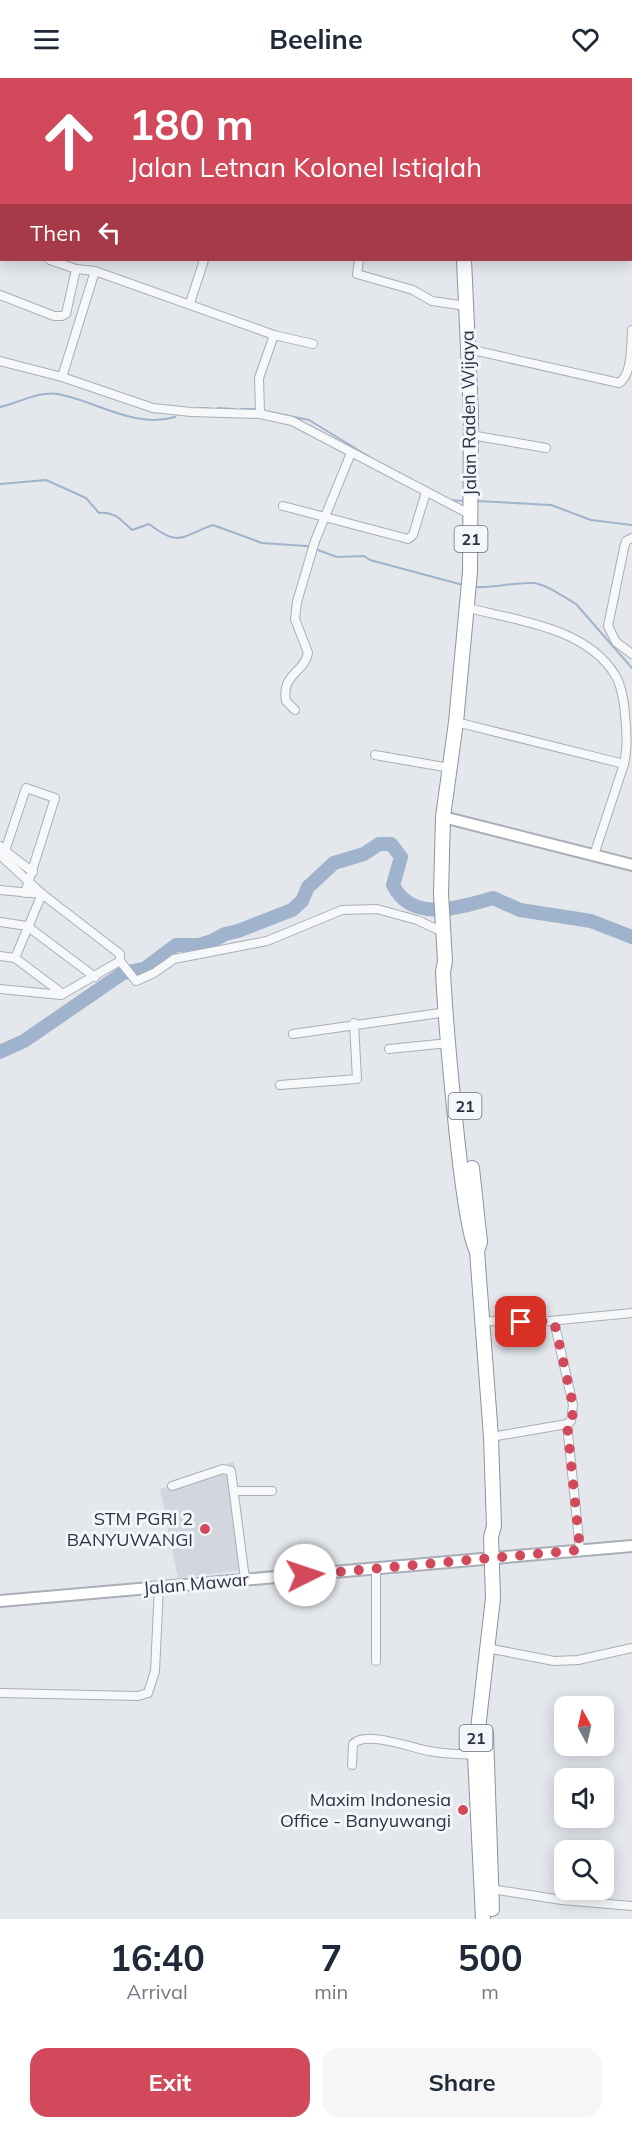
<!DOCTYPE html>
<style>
:root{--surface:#fff;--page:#f6f6f7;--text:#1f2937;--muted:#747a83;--accent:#d1495b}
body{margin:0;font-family:Mulish,sans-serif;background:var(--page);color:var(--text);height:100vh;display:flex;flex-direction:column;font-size:22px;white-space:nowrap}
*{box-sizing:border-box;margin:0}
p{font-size:20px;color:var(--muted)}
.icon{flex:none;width:33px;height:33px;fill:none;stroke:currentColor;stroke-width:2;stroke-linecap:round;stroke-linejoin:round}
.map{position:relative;height:1841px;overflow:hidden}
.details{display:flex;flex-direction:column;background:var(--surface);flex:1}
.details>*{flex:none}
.banner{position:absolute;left:0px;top:0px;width:633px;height:183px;box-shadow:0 3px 15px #0003;background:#d1495b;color:#fff;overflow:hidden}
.needle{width:39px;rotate:352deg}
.buttons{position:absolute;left:554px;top:1618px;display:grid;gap:12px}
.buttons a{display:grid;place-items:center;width:60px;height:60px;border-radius:12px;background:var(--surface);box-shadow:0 3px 15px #0003;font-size:30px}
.pin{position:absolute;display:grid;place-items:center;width:51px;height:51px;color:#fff;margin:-26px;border-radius:12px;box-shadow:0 3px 9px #0006}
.me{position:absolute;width:66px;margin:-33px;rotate:86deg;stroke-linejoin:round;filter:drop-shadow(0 0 4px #0008)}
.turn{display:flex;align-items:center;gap:21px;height:126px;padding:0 30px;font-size:27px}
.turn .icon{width:78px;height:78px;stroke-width:2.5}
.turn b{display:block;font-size:42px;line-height:51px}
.then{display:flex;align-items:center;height:57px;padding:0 30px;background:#0003;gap:12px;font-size:22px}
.eta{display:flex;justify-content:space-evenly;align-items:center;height:102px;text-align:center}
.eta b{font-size:36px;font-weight:700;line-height:42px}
.primary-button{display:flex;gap:12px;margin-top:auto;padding:12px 30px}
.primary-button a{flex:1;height:69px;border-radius:18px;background:var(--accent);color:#fff;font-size:24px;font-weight:700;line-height:69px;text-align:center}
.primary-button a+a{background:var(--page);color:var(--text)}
header{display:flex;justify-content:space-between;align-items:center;height:78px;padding:0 30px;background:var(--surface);font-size:27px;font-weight:700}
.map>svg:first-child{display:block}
</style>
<header><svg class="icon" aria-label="menu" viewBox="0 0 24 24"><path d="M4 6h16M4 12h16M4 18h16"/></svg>Beeline<svg class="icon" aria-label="heart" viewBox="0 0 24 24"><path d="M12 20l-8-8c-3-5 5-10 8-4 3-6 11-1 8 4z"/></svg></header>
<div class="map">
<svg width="632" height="1841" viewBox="0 0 632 1841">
<rect width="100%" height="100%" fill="#e4e7ec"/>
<polygon fill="#d2d6de" points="234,1383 245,1492 178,1500 160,1411"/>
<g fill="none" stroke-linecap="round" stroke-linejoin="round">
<g stroke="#9fb4cc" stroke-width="2">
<path d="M0,329C19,325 38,313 58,316C96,323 135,351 175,339"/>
<polyline points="198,330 208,330"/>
<polyline points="218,330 234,331"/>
<polyline points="241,331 256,331"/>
<polyline points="265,333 309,342 376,383"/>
<path d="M0,406L46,402L86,420L99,435C115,433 121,442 132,452L149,446C180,470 181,458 213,447L262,465L307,468L337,479L364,478L370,482L463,507"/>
<polyline points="449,422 464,423"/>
<polyline points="478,423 551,427 591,442 632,447"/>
<path d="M476,509C495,510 514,504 533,505C546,506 564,519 576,526L632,590"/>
</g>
<path stroke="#9fb4cc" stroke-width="14" d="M0,974L24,963L123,895L144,891L176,867H199L212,863L225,856L238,853L292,832L302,823L308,809L334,785L364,776L379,766H391L401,779L393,807C412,846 461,829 493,820L520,832L591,843L632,859"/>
<g stroke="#a9aeb7" stroke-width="10">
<g id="street">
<polyline points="0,163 2,163"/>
<polyline points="50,182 76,191 95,193 274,257 313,266"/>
<polyline points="359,182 357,196 413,212 432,223 466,228"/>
<polyline points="0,217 54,238 62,238 66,236 76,191"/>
<polyline points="190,225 204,182"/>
<path d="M468,271L619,305C632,297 631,269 632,252"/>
<polyline points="0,283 62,299 153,330 191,334 260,336 292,343 471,437"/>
<polyline points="62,299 95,193"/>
<polyline points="260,336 259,300 274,257"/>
<polyline points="471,357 546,370"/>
<polyline points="283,428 408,461 413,457 426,414"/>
<polyline points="632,460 626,463 624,470 608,548 616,564 632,576"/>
<path d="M468,530C516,542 587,550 615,597C622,608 624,624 625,637C627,654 628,669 624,686"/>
<path d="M295,632L286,623C281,596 304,595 308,575L295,541L297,524L315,463L351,375"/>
<polyline points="456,644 624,686 594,777"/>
<polyline points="375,677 450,690"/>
<polyline points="0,768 5,773 26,710 55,720 25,815"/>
<polyline points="5,773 33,794"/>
<polyline points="0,777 42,816"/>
<polyline points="0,812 42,816"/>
<polyline points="0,844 27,848 95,899"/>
<polyline points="0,878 15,880 42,816 120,876 120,883"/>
<polyline points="15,880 63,916"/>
<polyline points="0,911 61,917 120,883 136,903 154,895 174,881 267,863 342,832 377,831 417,842 443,854"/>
<polyline points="293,956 447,934"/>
<polyline points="389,971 449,965"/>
<polyline points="280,1007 357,1001 354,945"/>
<polyline points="482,1243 539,1244 632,1235"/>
<polyline points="567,1346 580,1472"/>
<polyline points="491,1359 567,1346 571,1343 573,1327 554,1243"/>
<polyline points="172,1408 223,1391 231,1393 245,1501"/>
<polyline points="235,1413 272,1413"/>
<polyline points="487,1570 554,1583 578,1582 632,1570"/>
<polyline points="376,1583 376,1491"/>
<polyline points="0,1615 138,1618 148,1615 155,1593 159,1509"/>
<path d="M352,1687L353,1666C365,1652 412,1670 429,1673C444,1676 460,1676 475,1677"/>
<polyline points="491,1811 562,1822 632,1828"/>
</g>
</g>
<g stroke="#a9aeb7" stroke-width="14">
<g id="secondary">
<polyline points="443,739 632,787"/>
<polyline points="0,1523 632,1468"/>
</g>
</g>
<g stroke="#8b94a3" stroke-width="16">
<g id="highway">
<polyline points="423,0 424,2"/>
<path d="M464,182L471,336L470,494L456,644L443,739L441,815L445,883L443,894C445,933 462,1153 477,1173"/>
<polyline points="472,1090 480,1164 477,1173 491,1359 494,1448 491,1459 493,1520 475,1677 483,1841"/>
<polyline points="486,1655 492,1831"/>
</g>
</g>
<use href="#street" stroke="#f7f8fa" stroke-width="8"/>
<use href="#secondary" stroke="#fff" stroke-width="10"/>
<use href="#highway" stroke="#fff" stroke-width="14"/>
<g stroke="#7d8696" stroke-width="2" stroke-dasharray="3 6" stroke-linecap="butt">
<polyline points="262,2 266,0"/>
<polyline points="0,106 2,105"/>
</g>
</g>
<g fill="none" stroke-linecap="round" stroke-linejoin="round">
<polyline stroke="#d1495b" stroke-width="10" stroke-dasharray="0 18" points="305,1497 580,1472 567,1346 571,1343 574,1331 554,1243 521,1244"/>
</g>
<g fill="#d1495b" stroke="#f4f6f9" stroke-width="2">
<circle cx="205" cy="1451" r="6"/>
<circle cx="463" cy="1732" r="6"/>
</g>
<g text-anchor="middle" stroke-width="6" stroke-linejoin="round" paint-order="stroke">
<g fill="#f4f6f9" stroke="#676e7b" stroke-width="1.5">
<rect x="454.5" y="448" width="33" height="26" rx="4.5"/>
<rect x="448.5" y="1015" width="33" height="26" rx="4.5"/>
<rect x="459.5" y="1647" width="33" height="26" rx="4.5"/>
</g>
<g font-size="16" font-weight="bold" fill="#2b3445">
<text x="471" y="467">21</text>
<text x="465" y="1034">21</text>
<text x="476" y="1666">21</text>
</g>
<g font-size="18" fill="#2b3445" stroke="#f4f6f9">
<text transform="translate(469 335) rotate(-91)" y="6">Jalan Raden Wijaya</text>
<text transform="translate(196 1506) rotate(-5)" y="6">Jalan Mawar</text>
</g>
<g font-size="18" fill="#2b3445" stroke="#f4f6f9" text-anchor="end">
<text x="193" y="1447">STM PGRI 2<tspan x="193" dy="21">BANYUWANGI</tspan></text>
<text x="451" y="1728">Maxim Indonesia<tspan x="451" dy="21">Office - Banyuwangi</tspan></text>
</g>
</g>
</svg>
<div class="buttons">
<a><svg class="needle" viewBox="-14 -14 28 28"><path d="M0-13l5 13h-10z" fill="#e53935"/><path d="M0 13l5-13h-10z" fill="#747a83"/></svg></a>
<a><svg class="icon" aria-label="sound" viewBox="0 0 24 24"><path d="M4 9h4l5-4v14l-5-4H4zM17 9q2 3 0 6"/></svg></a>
<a><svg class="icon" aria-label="search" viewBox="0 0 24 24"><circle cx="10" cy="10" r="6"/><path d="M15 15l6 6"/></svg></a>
</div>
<div class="pin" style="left:521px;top:1244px;background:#d93025"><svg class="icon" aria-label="arrive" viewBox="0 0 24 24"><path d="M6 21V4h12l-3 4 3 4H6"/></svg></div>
<svg class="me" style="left:305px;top:1497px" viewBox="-20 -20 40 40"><circle r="19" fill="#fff"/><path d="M0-13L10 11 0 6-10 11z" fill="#d1495b"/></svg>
<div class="banner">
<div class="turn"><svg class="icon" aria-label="ahead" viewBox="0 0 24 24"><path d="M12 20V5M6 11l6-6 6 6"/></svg><div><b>180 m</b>Jalan Letnan Kolonel Istiqlah</div></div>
<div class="then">Then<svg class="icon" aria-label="left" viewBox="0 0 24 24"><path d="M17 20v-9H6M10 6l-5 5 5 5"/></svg></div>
</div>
</div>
<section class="details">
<div class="eta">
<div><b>16:40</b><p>Arrival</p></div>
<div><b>7</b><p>min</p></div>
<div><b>500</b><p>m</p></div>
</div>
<div class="primary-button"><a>Exit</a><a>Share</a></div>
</section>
